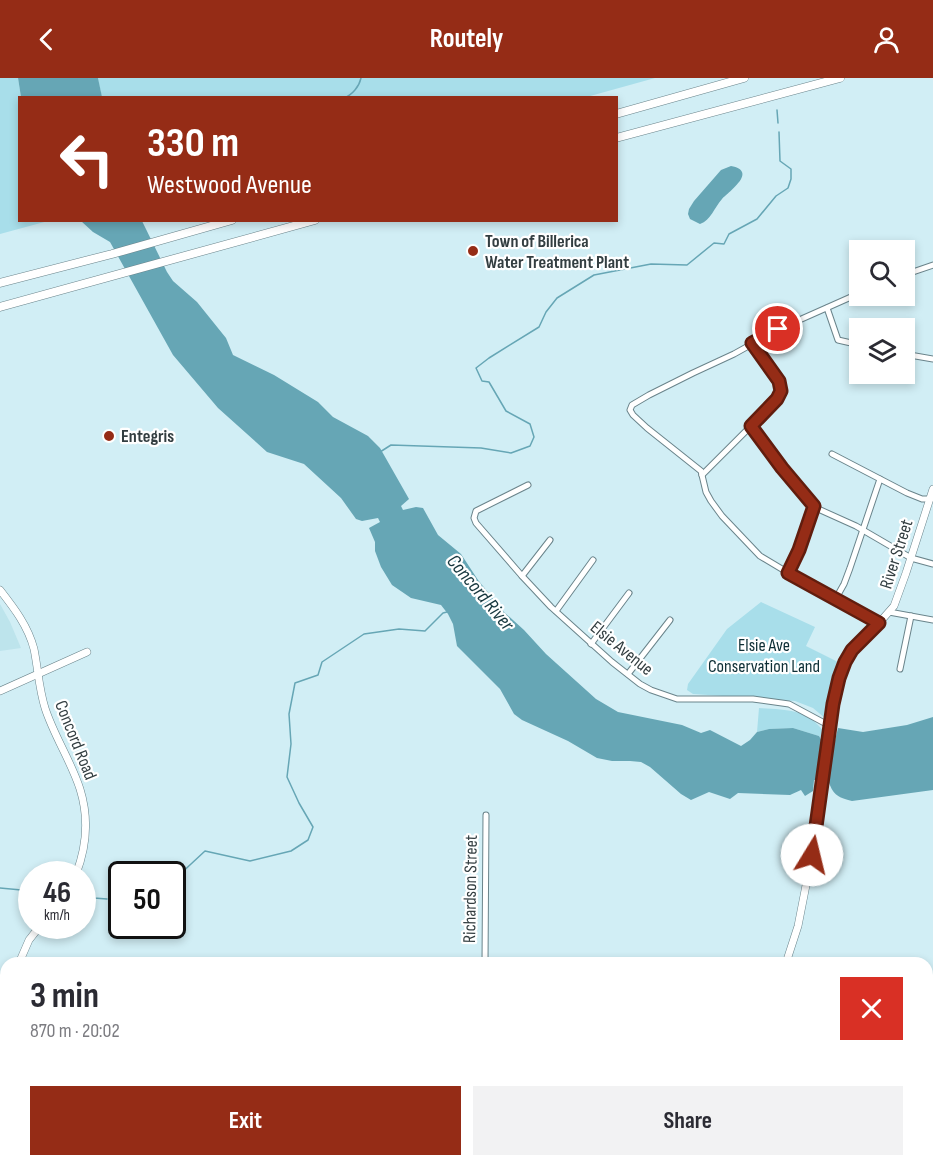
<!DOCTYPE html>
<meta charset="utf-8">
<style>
:root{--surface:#fff;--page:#f2f2f3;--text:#2b2b33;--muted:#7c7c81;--accent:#952c16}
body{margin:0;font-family:"Sofia Sans Condensed",sans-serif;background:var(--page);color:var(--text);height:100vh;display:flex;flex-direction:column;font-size:22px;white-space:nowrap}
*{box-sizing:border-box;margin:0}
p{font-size:20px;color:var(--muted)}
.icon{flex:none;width:33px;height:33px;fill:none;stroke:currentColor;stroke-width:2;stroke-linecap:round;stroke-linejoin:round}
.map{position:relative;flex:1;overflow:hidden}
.details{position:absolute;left:0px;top:879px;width:933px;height:210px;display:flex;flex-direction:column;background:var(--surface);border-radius:18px 18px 0 0;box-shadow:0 3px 9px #0003}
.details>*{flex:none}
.guide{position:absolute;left:18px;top:18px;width:600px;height:126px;border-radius:0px;box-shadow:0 3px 9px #0003;background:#952c16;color:#fff;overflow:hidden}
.buttons{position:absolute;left:849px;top:162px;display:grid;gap:12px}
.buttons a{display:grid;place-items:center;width:66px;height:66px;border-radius:0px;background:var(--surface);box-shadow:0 3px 9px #0003;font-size:30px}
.speed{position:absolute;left:18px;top:783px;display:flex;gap:12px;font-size:30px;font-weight:700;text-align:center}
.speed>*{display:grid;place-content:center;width:78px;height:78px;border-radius:50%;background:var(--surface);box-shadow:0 3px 9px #0003;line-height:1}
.speed small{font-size:15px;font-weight:400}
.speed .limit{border:3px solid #111;border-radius:9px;background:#fff;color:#111}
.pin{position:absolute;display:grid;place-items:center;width:51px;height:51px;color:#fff;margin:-26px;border:3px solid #fff;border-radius:50%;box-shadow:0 2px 6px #0007}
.me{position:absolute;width:66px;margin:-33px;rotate:9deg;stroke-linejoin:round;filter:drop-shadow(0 0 4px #0008)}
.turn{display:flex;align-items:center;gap:21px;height:126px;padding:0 30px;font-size:27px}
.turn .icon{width:78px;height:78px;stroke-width:2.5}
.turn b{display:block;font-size:42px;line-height:51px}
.round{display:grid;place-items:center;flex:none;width:63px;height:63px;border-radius:0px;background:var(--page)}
.overview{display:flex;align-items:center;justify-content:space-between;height:102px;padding:0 30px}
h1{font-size:36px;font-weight:700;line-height:45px}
.action{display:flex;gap:12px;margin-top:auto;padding:12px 30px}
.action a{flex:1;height:69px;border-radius:0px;background:var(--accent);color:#fff;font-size:24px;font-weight:700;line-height:69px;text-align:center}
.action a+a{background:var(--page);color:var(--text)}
header{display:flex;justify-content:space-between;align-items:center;height:78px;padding:0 30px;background:var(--accent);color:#fff;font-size:27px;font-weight:700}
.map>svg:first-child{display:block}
</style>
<header><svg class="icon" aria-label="back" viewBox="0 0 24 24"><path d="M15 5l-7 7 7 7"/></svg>Routely<svg class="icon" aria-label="person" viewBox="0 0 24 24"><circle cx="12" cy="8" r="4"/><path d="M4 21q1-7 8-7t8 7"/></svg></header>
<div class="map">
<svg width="933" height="1089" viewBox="0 0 933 1089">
<rect width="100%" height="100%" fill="#d1eef5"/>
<polygon fill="#bde4ec" points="0,526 10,544 21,570 0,573"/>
<g fill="#a8deea">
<polygon points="0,0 18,0 21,19 20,20 20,142 48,143 0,156"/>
<polygon points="98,0 655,0 583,20 102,20"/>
<polygon points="761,524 815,549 806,568 842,586 832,612 826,641 813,630 795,623 693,616 687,612 688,606 727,551"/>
<path d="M759,630C786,632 807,630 825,655L823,665L819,658L793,650L769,651L757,654Z"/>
</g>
<g fill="#66a6b5">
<polygon points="18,0 98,0 102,19 21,19"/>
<path d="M731,88C758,93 730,113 722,121C714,130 711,142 700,146L690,141L688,136L689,131L694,123L721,92Z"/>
<path d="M81,143H142L167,194L173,203L197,224L226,260L233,277L274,297L318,324L333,339L368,358L380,370L409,421L401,428L403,432L416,429L423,430L438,457L461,476L478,502L504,534L524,552L546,576L596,621L618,634L682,647L701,655L710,652L741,668L750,662L757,654L769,651L793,650L819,658L823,665L822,670L833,671L838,650L863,654L907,647L933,639V712L852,723C836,719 833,716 828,702H814L813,713L805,718L801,712L790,717L738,715L730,721L709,714L691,722L681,716L650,689L641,684L630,683H612L597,680L568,663L522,642L514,636L500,611L457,568L453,546L448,536L441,527L411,520L392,507L381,489L375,473V464L369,450L380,444L378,440L362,443L356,441L341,420L304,386L267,374L218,330L173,277L110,164L93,154Z"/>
</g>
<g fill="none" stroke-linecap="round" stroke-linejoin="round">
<g stroke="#66a6b5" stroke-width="1.5">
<path d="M344,20C352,17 359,9 361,0"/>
<polyline points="777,32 778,45"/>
<polyline points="380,374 391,367 481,370 511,375 530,368 534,359 530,346 506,333 489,304 482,303 476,290 489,280 539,249 546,234 557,220 594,197 651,186 687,187 714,165 724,166 729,156 757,141 776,118 788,110 791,101 791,91 780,83 779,54"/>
<polyline points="58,796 61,796"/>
<polyline points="172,800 177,799 205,773 250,783 291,773 308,762 313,749 299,725 287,699 291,666 289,636 295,605 318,597 322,584 364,556 399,551 425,553 443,535 447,534"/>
<polyline points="0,810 32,813"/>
<polyline points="82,816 94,820 107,821"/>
<polyline points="111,819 122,815"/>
</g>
<g stroke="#6a848b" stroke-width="7">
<g id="minor">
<polyline points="904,197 933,187"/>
<polyline points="860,215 779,251 734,276 693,295 649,317 632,327 630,332 633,337 647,350 701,393 706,414 711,423 722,438 760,478 817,512 879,545"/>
<polyline points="827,230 838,262 860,267"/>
<polyline points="904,276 933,281"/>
<polyline points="751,348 782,389 816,430 856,448 911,480 933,486"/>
<polyline points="832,376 907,415 922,421 931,421"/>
<path d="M702,397L777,322C781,316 782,310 779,303L752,265"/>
<polyline points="528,407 476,433 474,440 476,445 522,498 551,529 612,584 640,606 651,612 677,621 753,621 789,626 830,648"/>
<polyline points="788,495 799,472 814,428"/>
<polyline points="522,498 550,462"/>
<polyline points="835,522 844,506 850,490 880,401"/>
<polyline points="556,533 593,482"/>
<polyline points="889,534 933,542"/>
<polyline points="591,566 629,515"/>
<polyline points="900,591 911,538"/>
<polyline points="628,596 670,542"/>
<polyline points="485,885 486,737"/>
<polyline points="927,910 933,909"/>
<polyline points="0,977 6,978"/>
<polyline points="927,1025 933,1026"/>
<polyline points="493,1083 493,1089"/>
<polyline points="877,1083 885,1085 890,1089"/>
<polyline points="83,1089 87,1083"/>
<polyline points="780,1089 795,1083"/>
</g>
</g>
<g stroke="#6a848b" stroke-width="8">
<g id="major">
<path d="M0,512C14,530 28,548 34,571C38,591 39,611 45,630C54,658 71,683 80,711C89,740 87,768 76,796"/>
<polyline points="0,613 87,574"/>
<polyline points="19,885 29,862 40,848"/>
<polyline points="786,885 798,848 809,792 815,762 833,626 839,600 845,584 852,572 879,545 894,528 906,495 933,411"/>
<polyline points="126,1083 133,1089"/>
<polyline points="778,1083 779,1089"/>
</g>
</g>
<g stroke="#6a848b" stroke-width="9">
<g id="highway">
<polyline points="616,36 744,0"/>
<polyline points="616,60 840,0"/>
<polyline points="0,205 112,176 232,142"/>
<polyline points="0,229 315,142"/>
</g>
</g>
<use href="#minor" stroke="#fff" stroke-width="5"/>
<use href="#major" stroke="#fff" stroke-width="7"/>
<use href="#highway" stroke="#fff" stroke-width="8"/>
</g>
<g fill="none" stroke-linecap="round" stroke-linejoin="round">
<g stroke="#611d0e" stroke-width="15">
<polyline id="route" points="778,251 752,265 779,303 781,313 777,321 751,348 782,390 814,428 799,472 788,495 879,545 852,572 845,584 839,600 833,626 812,777"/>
</g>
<use href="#route" stroke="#952c16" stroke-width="10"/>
</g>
<g fill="#952c16" stroke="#fff" stroke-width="2">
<circle cx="473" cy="173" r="6"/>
<circle cx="109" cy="358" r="6"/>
</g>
<g text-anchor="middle" stroke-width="4.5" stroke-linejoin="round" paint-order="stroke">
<g font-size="18" font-weight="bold" fill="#333e41" stroke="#fff" text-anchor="start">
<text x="485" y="169">Town of Billerica<tspan x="485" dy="21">Water Treatment Plant</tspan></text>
<text x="121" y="364">Entegris</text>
</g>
<g font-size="18" fill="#333e41" stroke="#fff">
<text transform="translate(896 476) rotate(-72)" y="6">River Street</text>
<text transform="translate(622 570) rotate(39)" y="6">Elsie Avenue</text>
<text transform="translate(76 662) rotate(68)" y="6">Concord Road</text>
<text transform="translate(470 811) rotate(-89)" y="6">Richardson Street</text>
</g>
<g font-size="18" fill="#0d2e35" stroke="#fff">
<text x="764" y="573">Elsie Ave<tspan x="764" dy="21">Conservation Land</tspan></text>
</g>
<g font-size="20" font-style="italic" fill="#17373e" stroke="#fff">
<text transform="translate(481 514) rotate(50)" y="7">Concord River</text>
</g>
</g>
</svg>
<div class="buttons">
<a><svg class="icon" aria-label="search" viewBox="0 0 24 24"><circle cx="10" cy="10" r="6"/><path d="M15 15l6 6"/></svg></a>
<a><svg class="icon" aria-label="layers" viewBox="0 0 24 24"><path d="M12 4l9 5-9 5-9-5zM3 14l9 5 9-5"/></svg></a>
</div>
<div class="speed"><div>46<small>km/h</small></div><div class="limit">50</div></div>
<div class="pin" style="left:778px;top:251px;background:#d93025"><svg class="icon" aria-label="arrive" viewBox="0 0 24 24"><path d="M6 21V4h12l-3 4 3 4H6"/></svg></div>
<svg class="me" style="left:812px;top:777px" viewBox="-20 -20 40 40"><circle r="19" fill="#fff"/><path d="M0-13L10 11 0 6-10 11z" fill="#952c16"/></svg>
<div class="guide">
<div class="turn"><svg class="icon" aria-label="left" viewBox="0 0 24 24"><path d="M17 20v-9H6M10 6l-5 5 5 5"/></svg><div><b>330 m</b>Westwood Avenue</div></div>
</div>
<section class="details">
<div class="overview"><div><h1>3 min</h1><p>870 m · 20:02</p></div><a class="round" style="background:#d93025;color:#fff"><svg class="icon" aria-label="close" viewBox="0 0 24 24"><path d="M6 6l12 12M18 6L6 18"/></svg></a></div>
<div class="action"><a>Exit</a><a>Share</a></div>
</section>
</div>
